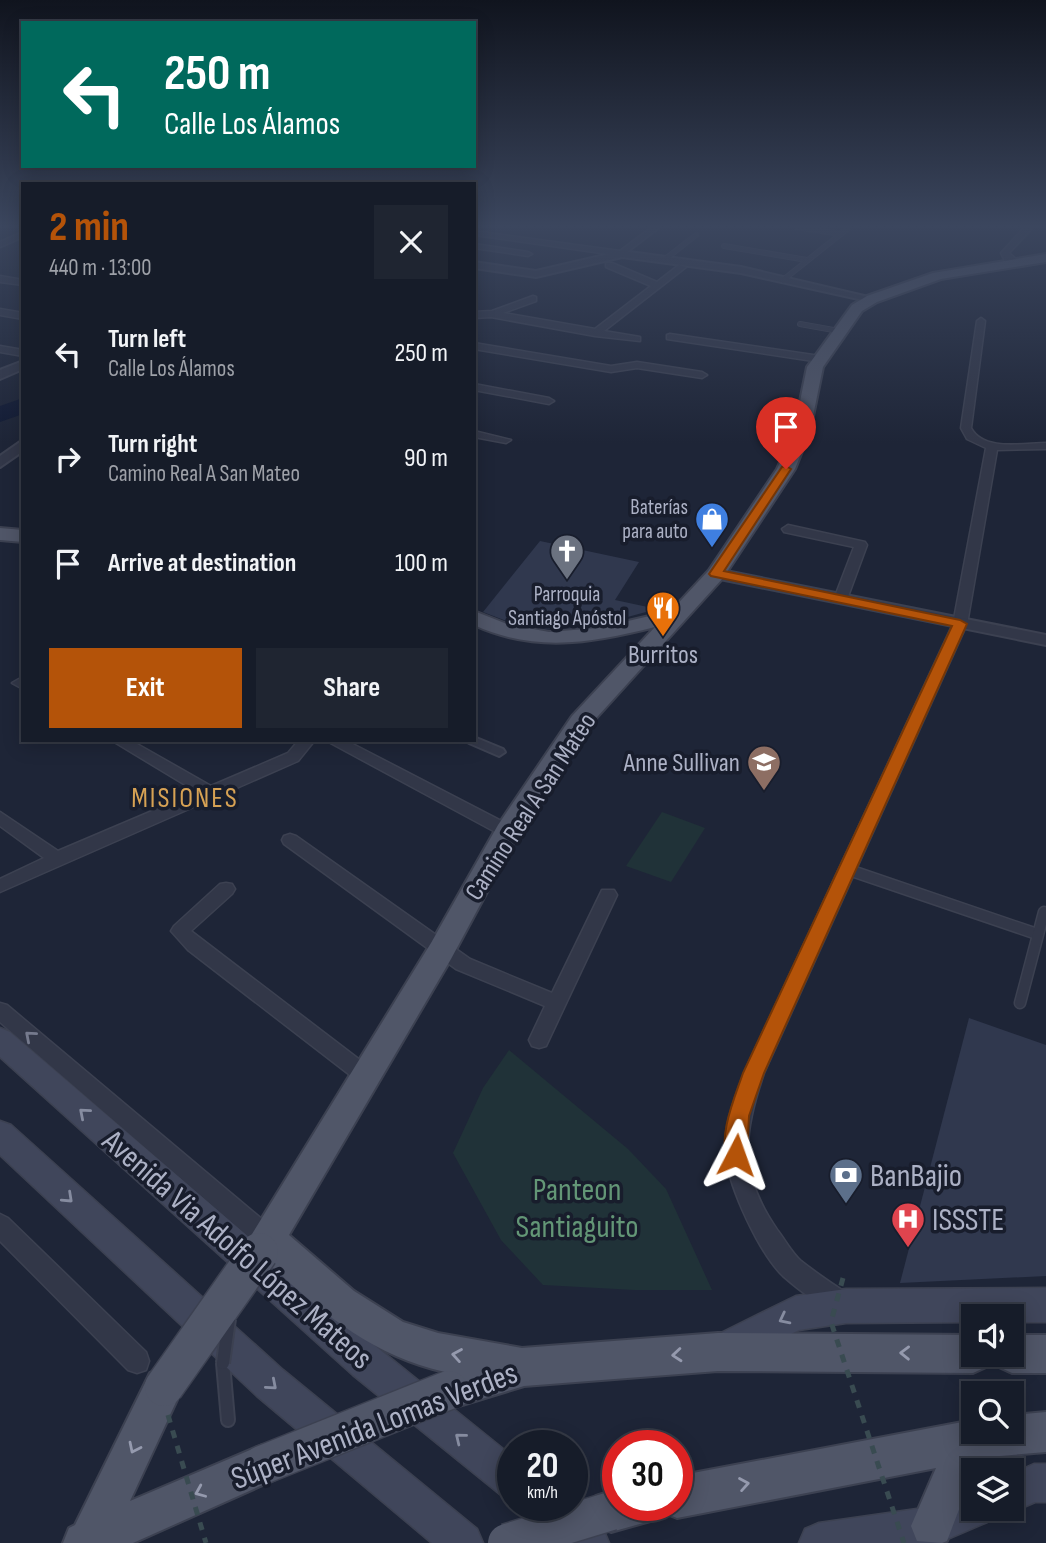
<!DOCTYPE html>
<meta charset="utf-8">
<style>
:root{--surface:#161c29;--page:#1f2531;--text:#f1f3f6;--muted:#9ea1a8;--line:#353a46;--accent:#b45309}
body{margin:0;font-family:"Sofia Sans Condensed",sans-serif;background:var(--page);color:var(--text);height:100vh;display:flex;flex-direction:column;font-size:26px;white-space:nowrap}
*{box-sizing:border-box;margin:0}
p{font-size:23px;color:var(--muted)}
.icon{flex:none;width:38px;height:38px;fill:none;stroke:currentColor;stroke-width:2;stroke-linecap:round;stroke-linejoin:round}
.map{position:relative;flex:1;overflow:hidden}
.sheet{position:absolute;left:21px;top:182px;width:455px;height:560px;display:flex;flex-direction:column;background:var(--surface);border-radius:0px;box-shadow:0 4px 18px #0003,0 0 0 2px var(--line)}
.sheet>*{flex:none}
.top-card{position:absolute;left:21px;top:21px;width:455px;height:147px;border-radius:0px;box-shadow:0 4px 18px #0003,0 0 0 2px var(--line);background:#00695c;color:#fff;overflow:hidden}
.tools{position:absolute;left:961px;top:1304px;display:grid;gap:14px}
.tools a{display:grid;place-items:center;width:63px;height:63px;border-radius:0px;background:var(--surface);box-shadow:0 4px 18px #0003,0 0 0 2px var(--line);font-size:35px}
.speed{position:absolute;left:497px;top:1430px;display:flex;gap:14px;font-size:35px;font-weight:700;text-align:center}
.speed>*{display:grid;place-content:center;width:91px;height:91px;border-radius:50%;background:var(--surface);box-shadow:0 4px 18px #0003,0 0 0 2px var(--line);line-height:1}
.speed small{font-size:18px;font-weight:400}
.speed .limit{border:10px solid #d22;background:#fff;color:#111}
.pin{position:absolute;display:grid;place-items:center;width:60px;height:60px;color:#fff;margin:-72px -30px;border-radius:50% 50% 50% 0;rotate:-45deg;box-shadow:0 0 7px #0007}
.pin .icon{rotate:45deg}
.me{position:absolute;width:77px;margin:-38px;rotate:4deg;stroke-linejoin:round;filter:drop-shadow(0 0 5px #0008)}
.turn{display:flex;align-items:center;gap:24px;height:147px;padding:0 28px;font-size:32px}
.turn .icon{width:91px;height:91px;stroke-width:2.5}
.turn b{display:block;font-size:49px;line-height:60px}
.round{display:grid;place-items:center;flex:none;width:74px;height:74px;border-radius:0px;background:var(--page)}
.overview{display:flex;align-items:center;justify-content:space-between;height:119px;padding:0 28px}
h1{font-size:42px;font-weight:700;line-height:52px;color:var(--accent)}
.cta{display:flex;gap:14px;margin-top:auto;padding:14px 28px}
.cta a{flex:1;height:80px;border-radius:0px;background:var(--accent);color:#fff;font-size:28px;font-weight:700;line-height:80px;text-align:center}
.cta a+a{background:var(--page);color:var(--text)}
ul{padding:0;list-style:none}
li{display:flex;align-items:center;gap:21px;height:105px;padding:0 28px}
li div{flex:1}
li b{display:block;font-size:26px}
li em{font-style:normal}
.map>svg:first-child{display:block}
</style>
<div class="map">
<svg width="1046" height="1543" viewBox="0 0 1046 1543">
<rect width="100%" height="100%" fill="#1e2537"/>
<g fill="#203238">
<polygon points="662,812 705,828 671,882 626,866"/>
<polygon points="509,1050 628,1149 666,1189 712,1290 635,1290 543,1285 501,1240 453,1153 483,1088"/>
</g>
<g fill="none" stroke-linecap="round" stroke-linejoin="round">
<polygon fill="#121b34" fill-rule="evenodd" points="23,398 23,414 0,422 0,406"/>
</g>
<g fill="#30384e">
<polygon points="540,541 639,562 615,600 657,609 598,625 549,629 509,622 483,612"/>
<polygon points="969,1018 1046,1045 1046,1276 900,1283"/>
</g>
<g fill="none" stroke-linecap="round" stroke-linejoin="round">
<g stroke="#3c4151" stroke-width="6">
<g id="service-far2">
<polyline points="796,227 841,234"/>
<polyline points="724,246 807,260"/>
<polyline points="664,260 696,235"/>
<polyline points="783,280 847,229 845,227"/>
<polyline points="800,324 839,331"/>
</g>
</g>
<g stroke="#3c4151" stroke-width="13">
<g id="service-far1">
<polyline points="849,870 1037,934"/>
<polyline points="1020,1003 1044,912"/>
</g>
</g>
<g stroke="#3c4151" stroke-width="16">
<polyline id="service" points="223,1363 228,1420"/>
</g>
<g stroke="#3c4151" stroke-width="4">
<polygon id="pedestrian" points="474,737 503,749 505,752 499,756 469,743 467,740 474,740"/>
</g>
<g stroke="#3c4151" stroke-width="3">
<g id="minor">
<polygon points="652,227 660,227 622,256 474,235 474,231 620,251"/>
<polygon points="1025,227 1033,227 1009,253 1019,262 1015,264 1005,261 1001,253"/>
<polygon points="23,232 23,237 0,247 0,242"/>
<polygon points="474,244 528,252 532,254 528,256 474,248"/>
<polygon points="606,263 612,263 657,282 679,265 686,267 604,331 640,337 640,341 595,336 491,317 474,318 474,312 492,311 533,296 536,297 536,301 503,313 595,329 651,286 606,267"/>
<polygon points="0,276 23,280 23,285 0,282"/>
<polygon points="0,309 23,313 23,319 0,315"/>
<path d="M981,318L985,321L971,428C984,452 1024,443 1046,443V449L997,450L967,624L764,1073C743,1135 738,1174 778,1231C785,1240 792,1253 801,1261C816,1273 833,1284 849,1295L853,1303L849,1311L841,1315C822,1307 799,1290 783,1276C760,1254 729,1188 726,1156C722,1128 735,1099 744,1073L953,624L986,448L967,439L961,428L977,321Z"/>
<polygon points="670,334 820,356 825,359 820,362 667,339 667,335"/>
<polygon points="474,343 611,366 637,362 702,372 707,375 702,378 637,368 611,372 474,349"/>
<polygon points="0,346 23,350 23,356 0,352"/>
<polygon points="474,384 549,398 554,401 549,404 474,390"/>
<polygon points="474,431 511,440 506,443 474,437"/>
<polygon points="788,525 865,542 867,545 846,602 841,603 834,599 854,547 784,532 782,529"/>
<polygon points="19,679 23,680 23,689 12,683"/>
<polygon points="111,740 130,740 211,786 288,753 299,740 315,740 298,761 0,892 0,879 44,858 0,826 0,812 58,851 197,792"/>
<polygon points="325,740 345,740 513,827 515,831 507,837 501,835"/>
<polygon points="290,834 296,836 470,959 552,993 602,890 614,890 617,895 546,1046 539,1048 532,1046 529,1040 545,1006 456,969 284,844 282,840 284,836"/>
<polygon points="226,883 232,884 235,889 232,894 191,931 373,1070 376,1076 373,1082 366,1085 359,1082 188,950 171,931 174,926 220,884"/>
<polygon points="0,1003 7,1005 276,1231 279,1239 276,1247 268,1250 260,1247 0,1022"/>
<polygon points="0,1214 8,1218 146,1352 149,1361 146,1370 137,1373 128,1370 0,1241"/>
</g>
</g>
<g stroke="#3c4151" stroke-width="4">
<g id="tertiary">
<polygon points="622,251 741,267 877,299 872,302 741,273 622,257 536,277 474,268 474,262 536,271"/>
<polygon points="23,361 23,369 0,379 0,370"/>
<polygon points="23,440 23,451 0,467 0,456"/>
<polygon points="716,569 1046,635 1046,645 710,577 708,574"/>
</g>
</g>
<g stroke="#3c4151" stroke-width="3">
<g id="secondary">
<polygon points="0,1028 10,1032 379,1349 513,1457 513,1500 500,1494 353,1375 0,1057"/>
<polygon points="0,1121 11,1125 283,1370 477,1529 483,1543 432,1543 257,1396 0,1155"/>
<polygon points="1046,1288 1046,1322 1012,1322 1012,1316 973,1316 973,1322 846,1323 799,1330 729,1365 717,1359 711,1347 717,1335 796,1296 846,1289"/>
<polygon points="1034,1464 1046,1464 1046,1502 1035,1502 1012,1512 1003,1508 1012,1508 1012,1474"/>
<polygon points="973,1489 973,1508 992,1508 987,1522 938,1543 799,1543 805,1529 819,1523 931,1507"/>
<polygon points="523,1505 572,1505 603,1529 609,1543 558,1543 528,1519"/>
</g>
</g>
<g stroke="#3c4151" stroke-width="4">
<g id="primary">
<path d="M1046,254V262L941,279L877,302L862,311L823,367L810,431L795,469L723,578L589,726L518,834L451,959L289,1235L354,1291L403,1322L438,1333L522,1348L718,1333L973,1335V1354H992L986,1367L973,1373L718,1371L524,1386L449,1409L435,1404L430,1390L435,1376L445,1372C373,1356 322,1313 270,1265L259,1269L246,1264L241,1252L431,943L498,825L572,716L655,627C592,643 535,653 474,625V611L507,624L549,632L598,628L671,611L709,570L777,469L794,431L807,367L852,305L867,296L933,273Z"/>
<polygon points="0,528 23,530 23,542 0,540"/>
<polygon points="1012,1335 1046,1335 1046,1373 1012,1373 999,1367 993,1354 1012,1354"/>
<polygon points="164,1368 178,1373 183,1387 130,1501 262,1445 276,1451 282,1465 276,1479 133,1543 63,1543 69,1528 75,1525 150,1373"/>
<polygon points="1046,1412 1046,1452 1000,1456 988,1470 973,1470 973,1487 963,1499 947,1541 942,1543 917,1541 911,1526 936,1468 677,1518 662,1512 660,1505 654,1520 611,1532 596,1526 590,1511 596,1496 618,1489 618,1505 677,1505 677,1476 973,1420 973,1432 1012,1432 1012,1415"/>
</g>
</g>
<use href="#service-far2" stroke="#323748" stroke-width="4.5"/>
<use href="#service-far1" stroke="#323748" stroke-width="10"/>
<use href="#service" stroke="#323748" stroke-width="12"/>
<use href="#pedestrian" fill="#323748" fill-rule="evenodd"/>
<use href="#minor" fill="#323748" fill-rule="evenodd"/>
<use href="#tertiary" fill="#323748" fill-rule="evenodd"/>
<use href="#secondary" fill="#40465b" fill-rule="evenodd"/>
<use href="#primary" fill="#505668" fill-rule="evenodd"/>
<g stroke="#3c4151" stroke-width="16" stroke-linecap="butt">
<polyline id="service-bridge" points="223,1363 229,1319"/>
</g>
<g stroke="#3c4151" stroke-width="41" stroke-linecap="butt">
<g id="primary-bridge">
<polyline points="164,1387 259,1252"/>
<polyline points="262,1465 449,1390"/>
<polyline points="507,1543 611,1511"/>
</g>
</g>
<g stroke="#394b51" stroke-width="5" stroke-dasharray="8 8" stroke-linecap="butt">
<polyline points="843,1278 831,1322 904,1543"/>
<polyline points="168,1415 206,1543"/>
</g>
<use href="#service-bridge" stroke="#323748" stroke-width="12"/>
<use href="#primary-bridge" stroke="#505668" stroke-width="38"/>
</g>
<defs><path id="oneway-chevron" d="M-2-3.5L2.5 0L-2 3.5" fill="none" stroke-width="1.6" stroke-linecap="round" stroke-linejoin="round" transform="scale(1.75)"/></defs>
<use stroke="#757a8d" href="#oneway-chevron" transform="translate(30 1036) rotate(-139)"/>
<g stroke="#868ca0">
<use href="#oneway-chevron" transform="translate(84 1113) rotate(-139)"/>
<use href="#oneway-chevron" transform="translate(68 1198) rotate(43)"/>
<use href="#oneway-chevron" transform="translate(784 1319) rotate(153)"/>
<use href="#oneway-chevron" transform="translate(272 1385) rotate(41)"/>
<use href="#oneway-chevron" transform="translate(460 1438) rotate(-141)"/>
</g>
<g stroke="#959aae">
<use href="#oneway-chevron" transform="translate(905 1353) rotate(-179)"/>
<use href="#oneway-chevron" transform="translate(457 1355) rotate(-170)"/>
<use href="#oneway-chevron" transform="translate(677 1355) rotate(175)"/>
<use href="#oneway-chevron" transform="translate(134 1448) rotate(116)"/>
<use href="#oneway-chevron" transform="translate(744 1484) rotate(-10)"/>
<use href="#oneway-chevron" transform="translate(200 1492) rotate(157)"/>
</g>
<linearGradient id="sky" x2="0" y2="1"><stop stop-color="#10141e"/><stop offset="0.51" stop-color="#3b465e"/><stop offset="1" stop-color="#3b465e" stop-opacity="0"/></linearGradient>
<rect width="1046" height="443" fill="url(#sky)"/>
<path fill="#b45309" stroke="#753606" stroke-width="2" d="M786,466L791,469L724,571L960,620L967,624L764,1073L749,1116L747,1155L744,1162L736,1165L728,1162C717,1137 735,1097 743,1073L952,626L711,576L709,574L782,467Z"/>
<defs>
<g id="shop-pin" transform="scale(1.75)"><path d="M0 17L-7.5 6A9.5 9.5 0 1 1 7.5 6Z" fill="#3f7fe0" stroke="#181d2c"/><path d="M-5-2.5h2.3a2.7 3.5 0 0 1 5.4 0H5L5.5 6h-11ZM-1.5-2.5h3a1.5 2.3 0 0 0-3 0Z" fill="#fff"/></g>
<g id="church-pin" transform="scale(1.75)"><path d="M0 17L-7.5 6A9.5 9.5 0 1 1 7.5 6Z" fill="#6b7280" stroke="#181d2c"/><path d="M-1.2-6h2.4v3.5h3.3v2.4h-3.3V6h-2.4V-.1h-3.3v-2.4h3.3Z" fill="#fff"/></g>
<g id="restaurant-pin" transform="scale(1.75)"><path d="M0 17L-7.5 6A9.5 9.5 0 1 1 7.5 6Z" fill="#e8710a" stroke="#181d2c"/><path d="M-5-6h1v4h1v-4h1v4h1v-4h1v5L-1.5 .5V6h-2V.5L-5-1ZM5-6V6H3V1.5H1.5Q1.5-4 5-6Z" fill="#fff"/></g>
<g id="school-pin" transform="scale(1.75)"><path d="M0 17L-7.5 6A9.5 9.5 0 1 1 7.5 6Z" fill="#8d6e63" stroke="#181d2c"/><path d="M0-5L7-2L0 1L-7-2ZM-4 1L0 2.5L4 1V4Q0 6-4 4Z" fill="#fff"/></g>
<g id="bank-pin" transform="scale(1.75)"><path d="M0 17L-7.5 6A9.5 9.5 0 1 1 7.5 6Z" fill="#5c6f8a" stroke="#181d2c"/><path d="M-6-4H6V4H-6ZM0-2.3a2.3 2.3 0 1 0 0 4.6a2.3 2.3 0 1 0 0-4.6Z" fill="#fff"/></g>
<g id="hospital-pin" transform="scale(1.75)"><path d="M0 17L-7.5 6A9.5 9.5 0 1 1 7.5 6Z" fill="#e0444e" stroke="#181d2c"/><path d="M-5-5h3v3.5h4V-5h3V5h-3V1.5h-4V5h-3Z" fill="#fff"/></g>
</defs>
<g fill-rule="evenodd">
<use href="#shop-pin" x="712" y="519"/>
<use href="#church-pin" x="567" y="551"/>
<use href="#restaurant-pin" x="663" y="608"/>
<use href="#school-pin" x="764" y="762"/>
<use href="#bank-pin" x="846" y="1175"/>
<use href="#hospital-pin" x="908" y="1219"/>
</g>
<g text-anchor="middle" stroke-width="7" stroke-linejoin="round" paint-order="stroke">
<g font-size="21" fill="#acb1c5" stroke="#181d2c" text-anchor="end">
<text x="688" y="514">Baterías<tspan x="688" dy="24">para auto</tspan></text>
<text x="567" y="601" text-anchor="middle">Parroquia<tspan x="567" dy="24">Santiago Apóstol</tspan></text>
</g>
<g font-size="26" fill="#acb1c5" stroke="#181d2c">
<text x="663" y="663">Burritos</text>
<text x="740" y="771" text-anchor="end">Anne Sullivan</text>
</g>
<g font-size="26" fill="#acb1c5" stroke="#181d2c">
<text transform="translate(530 806) rotate(-57)" y="9">Camino Real A San Mateo</text>
</g>
<g font-size="28" letter-spacing="2" fill="#d7a254" stroke="#181d2c">
<text x="185" y="807">MISIONES</text>
</g>
<g font-size="32" fill="#acb1c5" stroke="#181d2c" text-anchor="start">
<text x="870" y="1186">BanBajio</text>
<text x="932" y="1230">ISSSTE</text>
</g>
<g font-size="32" fill="#639676" stroke="#181d2c">
<text x="577" y="1200">Panteon<tspan x="577" dy="37">Santiaguito</tspan></text>
</g>
<g font-size="32" fill="#acb1c5" stroke="#181d2c">
<text transform="translate(238 1249) rotate(41)" y="11">Avenida Via Adolfo López Mateos</text>
<text transform="translate(374 1425) rotate(-21)" y="11">Súper Avenida Lomas Verdes</text>
</g>
</g>
</svg>
<div class="tools">
<a><svg class="icon" aria-label="sound" viewBox="0 0 24 24"><path d="M4 9h4l5-4v14l-5-4H4zM17 9q2 3 0 6"/></svg></a>
<a><svg class="icon" aria-label="search" viewBox="0 0 24 24"><circle cx="10" cy="10" r="6"/><path d="M15 15l6 6"/></svg></a>
<a><svg class="icon" aria-label="layers" viewBox="0 0 24 24"><path d="M12 4l9 5-9 5-9-5zM3 14l9 5 9-5"/></svg></a>
</div>
<div class="speed"><div>20<small>km/h</small></div><div class="limit">30</div></div>
<div class="pin" style="left:786px;top:469px;background:#d93025"><svg class="icon" aria-label="arrive" viewBox="0 0 24 24"><path d="M6 21V4h12l-3 4 3 4H6"/></svg></div>
<svg class="me" style="left:736px;top:1155px" viewBox="-20 -20 40 40"><path d="M0-17L14 15 0 8-14 15z" fill="#b45309" stroke="#fff" stroke-width="4"/></svg>
<div class="top-card">
<div class="turn"><svg class="icon" aria-label="left" viewBox="0 0 24 24"><path d="M17 20v-9H6M10 6l-5 5 5 5"/></svg><div><b>250 m</b>Calle Los Álamos</div></div>
</div>
<section class="sheet">
<div class="overview"><div><h1>2 min</h1><p>440 m · 13:00</p></div><a class="round"><svg class="icon" aria-label="close" viewBox="0 0 24 24"><path d="M6 6l12 12M18 6L6 18"/></svg></a></div>
<ul>
<li><svg class="icon" aria-label="left" viewBox="0 0 24 24"><path d="M17 20v-9H6M10 6l-5 5 5 5"/></svg><div><b>Turn left</b><p>Calle Los Álamos</p></div><em>250 m</em></li>
<li><svg class="icon" aria-label="right" viewBox="0 0 24 24"><path d="M7 20v-9h11M14 6l5 5-5 5"/></svg><div><b>Turn right</b><p>Camino Real A San Mateo</p></div><em>90 m</em></li>
<li><svg class="icon" aria-label="arrive" viewBox="0 0 24 24"><path d="M6 21V4h12l-3 4 3 4H6"/></svg><div><b>Arrive at destination</b></div><em>100 m</em></li>
</ul>
<div class="cta"><a>Exit</a><a>Share</a></div>
</section>
</div>
